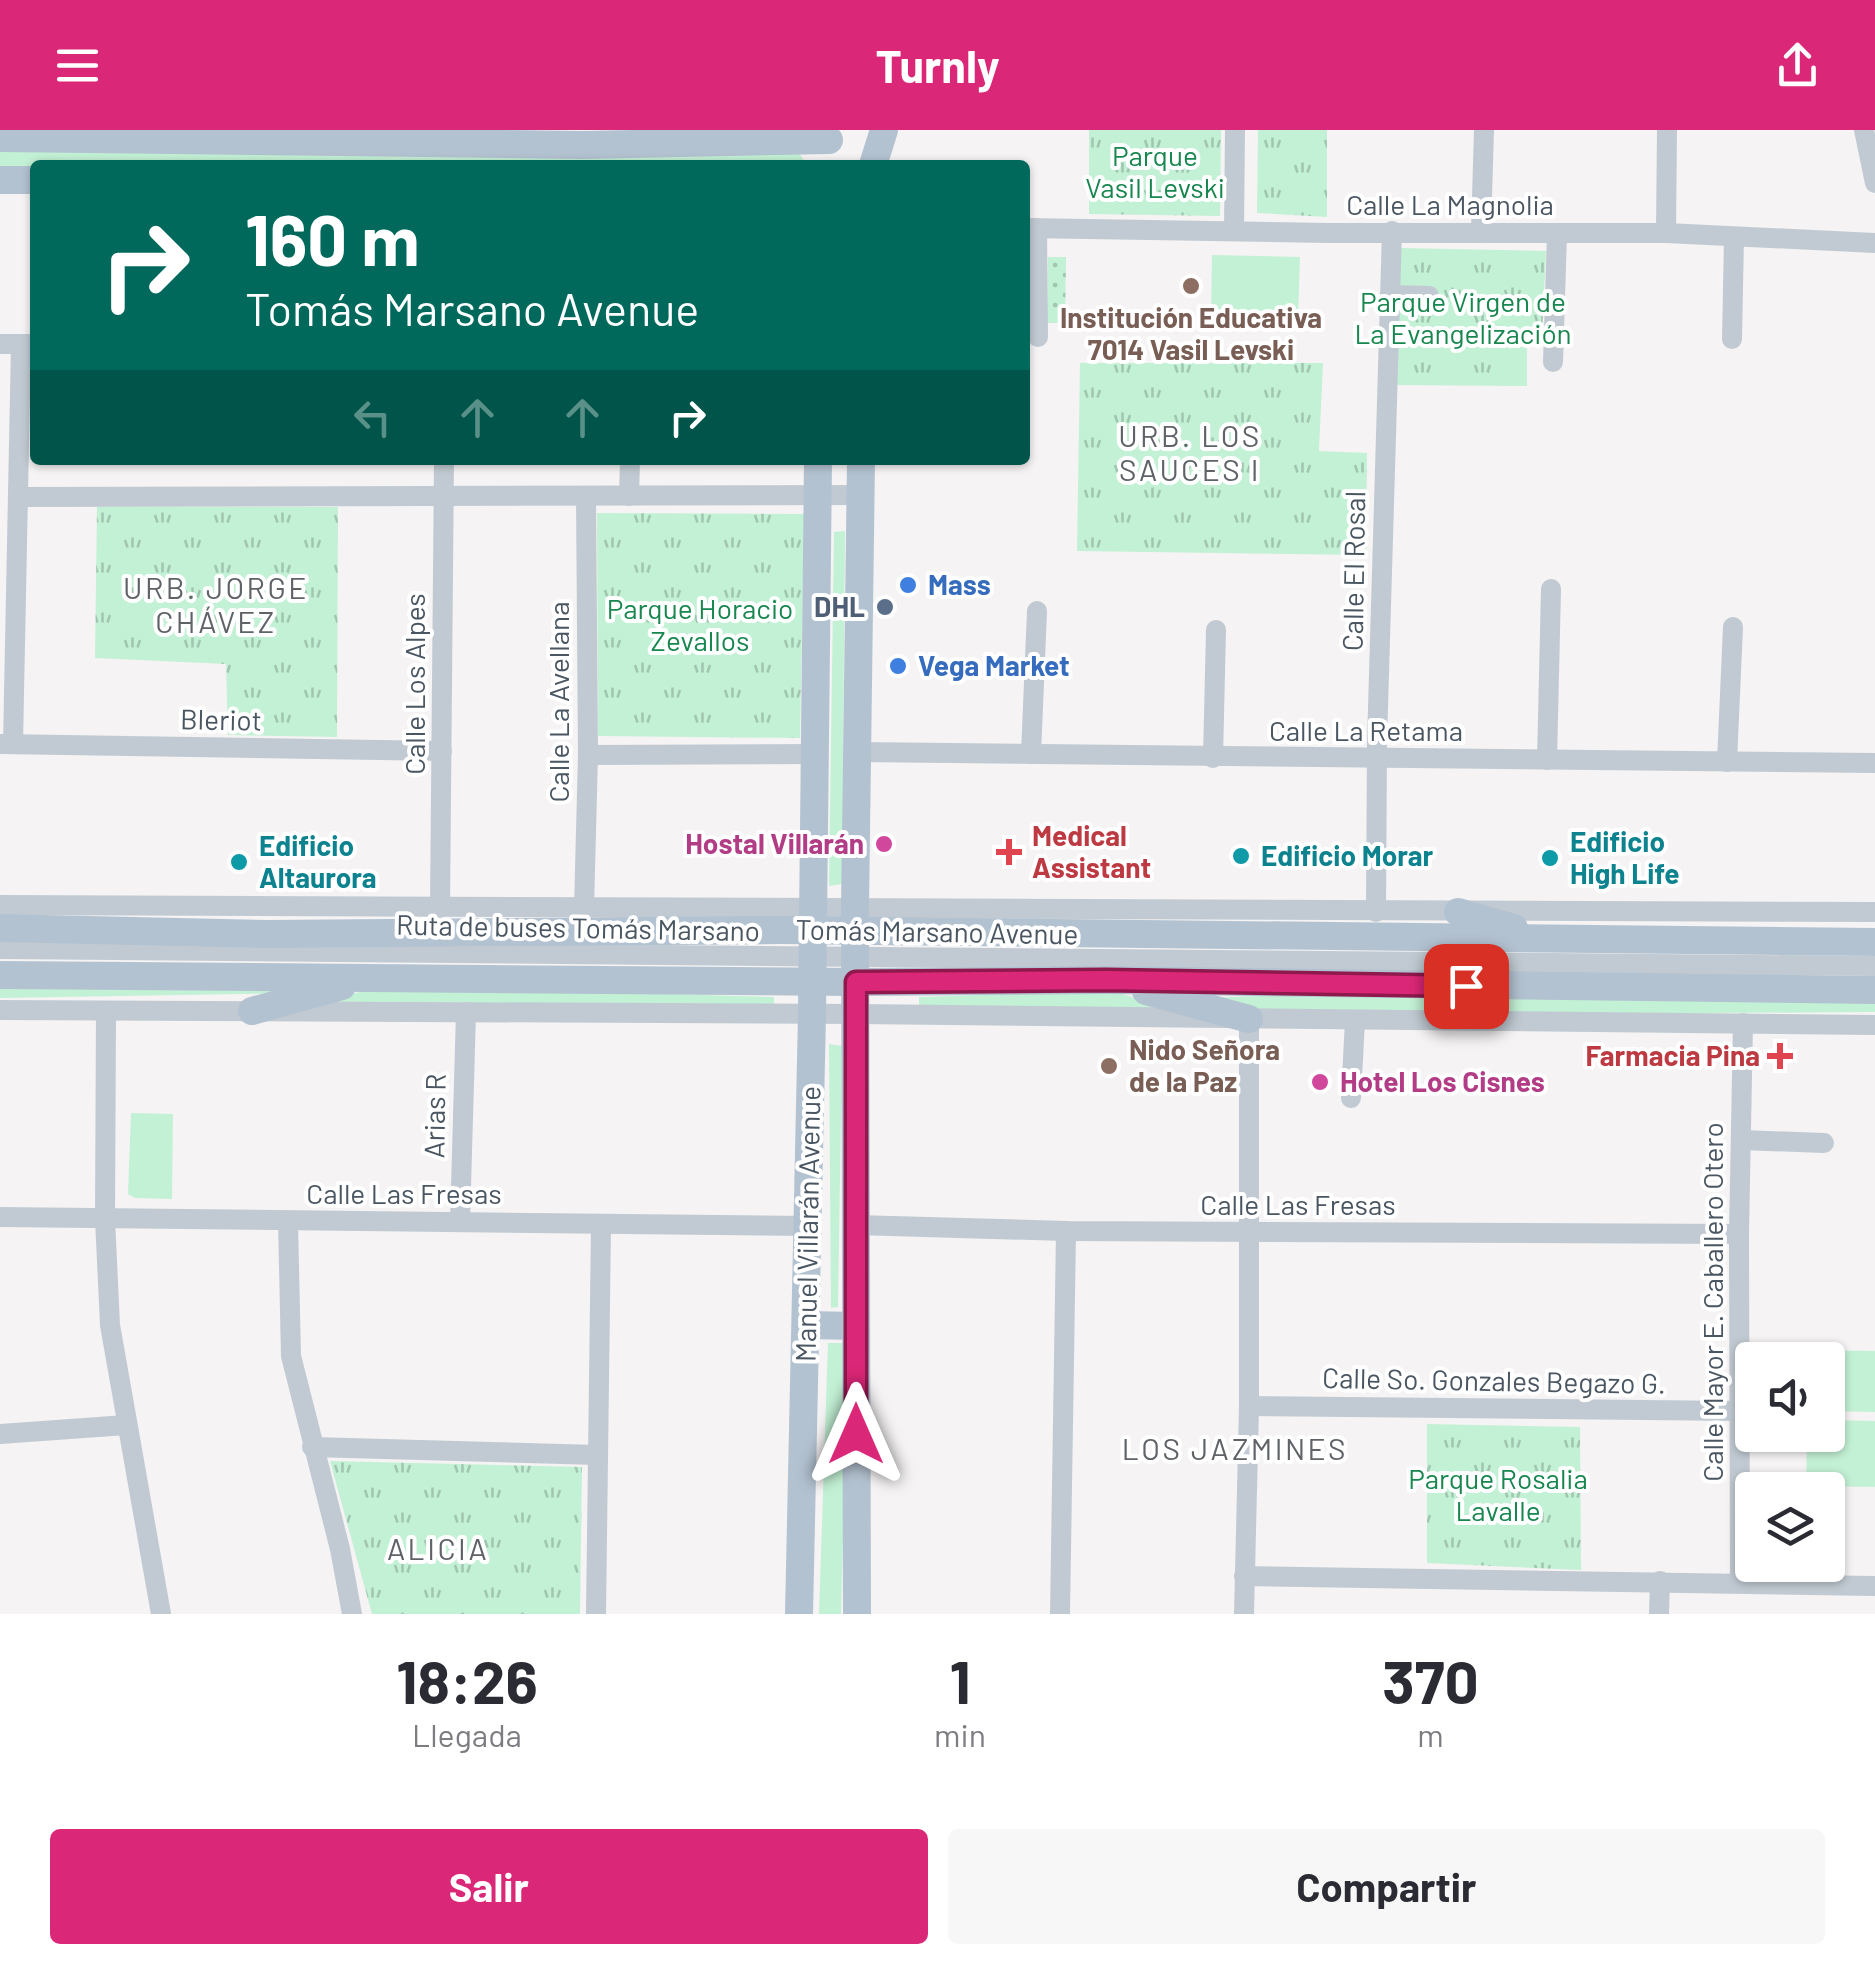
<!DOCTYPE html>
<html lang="es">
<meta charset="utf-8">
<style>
:root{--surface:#fff;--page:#f7f7f7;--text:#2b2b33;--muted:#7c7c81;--accent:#db2777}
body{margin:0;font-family:Barlow,sans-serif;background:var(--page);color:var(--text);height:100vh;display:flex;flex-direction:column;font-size:38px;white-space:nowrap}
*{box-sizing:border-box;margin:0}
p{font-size:32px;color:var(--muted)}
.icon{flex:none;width:55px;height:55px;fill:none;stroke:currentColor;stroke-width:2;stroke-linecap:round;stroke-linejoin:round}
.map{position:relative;height:1484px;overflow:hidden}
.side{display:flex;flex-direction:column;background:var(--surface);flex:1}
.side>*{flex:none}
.hud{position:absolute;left:30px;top:30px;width:1000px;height:305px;border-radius:10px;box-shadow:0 2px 8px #0004;background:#00695c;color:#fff;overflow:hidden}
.tools{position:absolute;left:1735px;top:1212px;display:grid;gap:20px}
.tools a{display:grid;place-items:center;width:110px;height:110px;border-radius:10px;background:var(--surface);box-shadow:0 2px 8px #0004;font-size:50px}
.pin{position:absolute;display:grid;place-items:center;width:85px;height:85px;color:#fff;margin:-42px;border-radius:20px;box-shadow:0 5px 15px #0006}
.me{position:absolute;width:110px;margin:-55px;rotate:0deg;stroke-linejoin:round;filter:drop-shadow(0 0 8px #0008)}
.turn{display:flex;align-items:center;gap:35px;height:210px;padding:0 50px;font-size:45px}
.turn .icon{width:130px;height:130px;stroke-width:2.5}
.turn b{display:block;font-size:70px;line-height:85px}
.lanes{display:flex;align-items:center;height:95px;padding:0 50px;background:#0003;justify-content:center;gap:50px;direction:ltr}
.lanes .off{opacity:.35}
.eta{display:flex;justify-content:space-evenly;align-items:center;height:170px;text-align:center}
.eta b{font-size:60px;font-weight:700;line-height:70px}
.cta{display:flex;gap:20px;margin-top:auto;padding:20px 50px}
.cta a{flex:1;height:115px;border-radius:10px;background:var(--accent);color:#fff;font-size:40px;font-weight:700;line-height:115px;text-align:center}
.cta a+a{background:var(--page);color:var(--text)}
header{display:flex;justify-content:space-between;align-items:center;height:130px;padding:0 50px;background:var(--accent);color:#fff;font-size:45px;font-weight:700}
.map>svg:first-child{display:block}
</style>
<header><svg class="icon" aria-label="menu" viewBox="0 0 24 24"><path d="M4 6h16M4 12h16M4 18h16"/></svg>Turnly<svg class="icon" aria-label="share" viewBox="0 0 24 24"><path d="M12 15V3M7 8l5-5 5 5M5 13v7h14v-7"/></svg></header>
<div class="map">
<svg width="1875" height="1484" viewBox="0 0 1875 1484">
<defs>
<pattern id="park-tufts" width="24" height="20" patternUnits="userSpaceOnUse" patternTransform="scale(2.5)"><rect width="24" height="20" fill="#c3f1d5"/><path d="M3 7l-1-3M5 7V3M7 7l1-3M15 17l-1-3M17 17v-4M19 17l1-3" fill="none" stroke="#a0c6b0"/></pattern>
<pattern id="garden-dots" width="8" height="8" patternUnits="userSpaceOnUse" patternTransform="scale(2.5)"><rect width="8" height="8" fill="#c3f1d5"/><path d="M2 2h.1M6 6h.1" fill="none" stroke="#a0c6b0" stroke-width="1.8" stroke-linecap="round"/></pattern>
</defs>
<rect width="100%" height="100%" fill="#f5f3f3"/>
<g fill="#c3f1d5">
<polygon points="0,20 799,23 805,32 804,35 0,37"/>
<polygon points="1212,125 1300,127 1298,186 1211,184"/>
<polygon points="845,401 842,754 829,756 834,402"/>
<polygon points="0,855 294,857 294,863 0,868"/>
<polygon points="382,856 774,867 774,877 322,872"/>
<polygon points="1111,861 1184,881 919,877 919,867"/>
<polygon points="1257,866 1875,869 1875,882 1255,886 1201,868"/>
<polygon points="829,914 842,916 838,1177 831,1178"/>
<polygon points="131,983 173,984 172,1069 135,1068 128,1064"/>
<polygon points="828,1213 848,1213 841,1484 819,1484"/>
<polygon points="1805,1220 1875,1221 1875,1282 1828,1281 1828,1230 1805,1230"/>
<polygon points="1828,1290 1875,1291 1875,1357 1806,1356 1807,1305 1828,1305"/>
</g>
<g fill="url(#park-tufts)">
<polygon points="1089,0 1221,0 1220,86 1089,84"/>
<polygon points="1258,0 1327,0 1327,87 1257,83"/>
<polygon points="1399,118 1546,121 1542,205 1527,206 1527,256 1392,255"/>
<polygon points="1080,233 1323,233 1319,321 1367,323 1366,425 1077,421"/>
<polygon points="97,377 338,377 337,607 228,605 226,534 95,528"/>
<polygon points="597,383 804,384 800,608 598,606"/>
<polygon points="1427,1294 1580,1297 1581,1440 1427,1433"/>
<polygon points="330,1331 582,1337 580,1484 372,1484"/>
</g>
<polygon fill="url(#garden-dots)" points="1048,127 1066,127 1065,193 1047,193"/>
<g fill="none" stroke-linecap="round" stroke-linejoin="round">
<g stroke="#c1cad2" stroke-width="20">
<polyline points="1864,0 1875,53"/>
<polyline points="1025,98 1328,103 1666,103 1875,113"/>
<polyline points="1037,98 1038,207"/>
<polyline points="1234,101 1235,0"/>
<polyline points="1481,101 1484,0"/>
<polyline points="1666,103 1667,0"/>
<polyline points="1390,165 1429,166"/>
<polyline points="1732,209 1734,107"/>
<polyline points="0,214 35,214"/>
<polyline points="1553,232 1557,103"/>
<polyline points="629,366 630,330"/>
<polyline points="19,367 861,365"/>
<polyline points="0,614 442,621"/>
<polyline points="13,614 21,214"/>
<polyline points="857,622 1875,633"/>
<polyline points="1031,624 1037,481"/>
<polyline points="588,625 815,624"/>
<polyline points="1213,628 1216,500"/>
<polyline points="1547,630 1551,459"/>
<polyline points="1727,632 1733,497"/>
<polyline points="0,775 1875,782"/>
<polyline points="440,778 444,330"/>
<polyline points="584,778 588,625 586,366"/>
<polyline points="1376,782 1377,612 1392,101"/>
<polyline points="0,819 1875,836"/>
<polyline points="0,880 857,884 1875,895"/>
<polyline points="106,881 105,1089 110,1195 161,1484"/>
<polyline points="1351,968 1355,890"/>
<polyline points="1741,1010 1824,1013"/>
<polyline points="0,1087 807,1096"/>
<polyline points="288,1091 291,1226 340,1419 352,1484"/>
<polyline points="460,1092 466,882"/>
<polyline points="856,1095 1066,1101 1739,1104"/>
<polyline points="1249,1276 1739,1281"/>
<polyline points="0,1304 126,1295"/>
<polyline points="312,1317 598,1325"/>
<polyline points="1244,1446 1875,1456"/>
<polyline points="1740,1452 1739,1104 1743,893"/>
<polyline points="596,1484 601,1094"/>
<polyline points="1060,1484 1066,1101"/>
<polyline points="1244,1484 1249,1276 1249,899"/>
<polyline points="1659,1484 1660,1451"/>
</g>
<g stroke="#b3c2d1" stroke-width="28">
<polyline points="0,8 583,15 829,10"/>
<polyline points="873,35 884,0"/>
<polyline points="0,50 35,50"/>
<polyline points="1458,782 1514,798"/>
<polyline points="0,798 268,804 780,800 1875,812"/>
<polyline points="0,845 856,852 1106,850 1875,860"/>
<polyline points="1146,861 1249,889"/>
<polyline points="252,881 342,856"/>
<polyline points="806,1195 856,1196"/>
<polyline points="799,1484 812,884 818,330"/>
<polyline points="857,1484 855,778 861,330"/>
</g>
</g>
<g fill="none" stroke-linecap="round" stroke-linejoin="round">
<g stroke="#8e194d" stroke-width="25">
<polyline id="route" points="856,1304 856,852 1106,850 1466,856"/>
</g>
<use href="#route" stroke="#db2777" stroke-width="18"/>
</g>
<g fill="#8d6e63" stroke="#fff" stroke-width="4">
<circle cx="1191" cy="156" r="10"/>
<circle cx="1109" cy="936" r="10"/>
</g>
<g fill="#3f7fe0" stroke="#fff" stroke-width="4">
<circle cx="908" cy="455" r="10"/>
<circle cx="898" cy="536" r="10"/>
</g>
<circle fill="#5c6f8a" stroke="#fff" stroke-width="4" cx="885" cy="477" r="10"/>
<g fill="#d1479c" stroke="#fff" stroke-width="4">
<circle cx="884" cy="714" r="10"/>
<circle cx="1320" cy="952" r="10"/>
</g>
<g fill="#e0444e" stroke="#fff" stroke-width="4">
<path d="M1004 707h10v10h10v10h-10v10h-10v-10h-10v-10h10z"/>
<path d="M1775 911h10v10h10v10h-10v10h-10v-10h-10v-10h10z"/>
</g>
<g fill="#0f9aa8" stroke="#fff" stroke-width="4">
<circle cx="1241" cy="726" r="10"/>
<circle cx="1550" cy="728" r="10"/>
<circle cx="239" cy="732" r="10"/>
</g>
<g text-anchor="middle" stroke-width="8" stroke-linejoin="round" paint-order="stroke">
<g font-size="28" fill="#17864f" stroke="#fff">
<text x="1155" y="36">Parque<tspan x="1155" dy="32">Vasil Levski</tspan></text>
<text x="1463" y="182">Parque Virgen de<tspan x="1463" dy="32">La Evangelización</tspan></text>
<text x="700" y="489">Parque Horacio<tspan x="700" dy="32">Zevallos</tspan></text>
<text x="1498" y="1359">Parque Rosalia<tspan x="1498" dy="32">Lavalle</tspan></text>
</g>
<g font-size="28" fill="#4a5661" stroke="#fff">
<text x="1450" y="85">Calle La Magnolia</text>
<text transform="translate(1354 441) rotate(-89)" y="10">Calle El Rosal</text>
<text transform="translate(415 554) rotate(-90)" y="10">Calle Los Alpes</text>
<text transform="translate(559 572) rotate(-90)" y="10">Calle La Avellana</text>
<text transform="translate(221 590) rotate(1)" y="10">Bleriot</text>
<text x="1366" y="611">Calle La Retama</text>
<text transform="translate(578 798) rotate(1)" y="10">Ruta de buses Tomás Marsano</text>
<text transform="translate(937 802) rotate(1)" y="10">Tomás Marsano Avenue</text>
<text transform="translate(435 986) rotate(-89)" y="10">Arias R</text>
<text x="404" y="1074">Calle Las Fresas</text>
<text x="1298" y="1085">Calle Las Fresas</text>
<text transform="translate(808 1094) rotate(-89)" y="10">Manuel Villarán Avenue</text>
<text transform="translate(1713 1172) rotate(-90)" y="10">Calle Mayor E. Caballero Otero</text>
<text transform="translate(1494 1251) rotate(1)" y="10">Calle So. Gonzales Begazo G.</text>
</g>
<g font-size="28" font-weight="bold" fill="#785e54" stroke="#fff">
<text x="1191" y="198">Institución Educativa<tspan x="1191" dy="32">7014 Vasil Levski</tspan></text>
<text x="1129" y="930" text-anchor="start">Nido Señora<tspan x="1129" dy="32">de la Paz</tspan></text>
</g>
<g font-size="28" font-weight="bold" fill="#366cbe" stroke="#fff" text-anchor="start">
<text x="928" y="465">Mass</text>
<text x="918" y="546">Vega Market</text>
</g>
<g font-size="28" font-weight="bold" fill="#4e5e75" stroke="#fff" text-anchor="end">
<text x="865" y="487">DHL</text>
</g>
<g font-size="28" font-weight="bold" fill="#be3a42" stroke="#fff" text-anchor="start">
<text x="1032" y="716">Medical<tspan x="1032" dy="32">Assistant</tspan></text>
<text x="1760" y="936" text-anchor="end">Farmacia Pina</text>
</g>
<g font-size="28" font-weight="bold" fill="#0d838f" stroke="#fff" text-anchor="start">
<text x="1570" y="722">Edificio<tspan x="1570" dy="32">High Life</tspan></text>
<text x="259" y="726">Edificio<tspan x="259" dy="32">Altaurora</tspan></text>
<text x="1261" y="736">Edificio Morar</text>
</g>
<g font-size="28" font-weight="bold" fill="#b23c85" stroke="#fff" text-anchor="end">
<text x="864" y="724">Hostal Villarán</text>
<text x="1340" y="962" text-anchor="start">Hotel Los Cisnes</text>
</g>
<g font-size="30" letter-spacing="2.5" fill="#5f6368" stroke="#fff">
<text x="1190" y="317">URB. LOS<tspan x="1190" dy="34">SAUCES I</tspan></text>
<text x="216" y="469">URB. JORGE<tspan x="216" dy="34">CHÁVEZ</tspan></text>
<text x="1235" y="1330">LOS JAZMINES</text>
<text x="438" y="1430">ALICIA</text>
</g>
</g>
</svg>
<div class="tools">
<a><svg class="icon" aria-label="sound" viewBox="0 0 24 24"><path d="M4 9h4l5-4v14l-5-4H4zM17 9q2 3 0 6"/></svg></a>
<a><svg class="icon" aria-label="layers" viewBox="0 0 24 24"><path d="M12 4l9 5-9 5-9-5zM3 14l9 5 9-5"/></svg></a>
</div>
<div class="pin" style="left:1466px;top:856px;background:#d93025"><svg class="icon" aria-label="arrive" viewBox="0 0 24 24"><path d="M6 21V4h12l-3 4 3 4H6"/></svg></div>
<svg class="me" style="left:856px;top:1304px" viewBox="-20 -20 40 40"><path d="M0-17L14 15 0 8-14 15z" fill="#db2777" stroke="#fff" stroke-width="4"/></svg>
<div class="hud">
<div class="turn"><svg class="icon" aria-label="right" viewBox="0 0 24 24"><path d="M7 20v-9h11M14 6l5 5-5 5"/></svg><div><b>160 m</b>Tomás Marsano Avenue</div></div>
<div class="lanes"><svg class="icon off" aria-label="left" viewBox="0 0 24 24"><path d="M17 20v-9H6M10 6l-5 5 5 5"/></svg><svg class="icon off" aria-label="ahead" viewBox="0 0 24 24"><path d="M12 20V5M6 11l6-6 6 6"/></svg><svg class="icon off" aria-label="ahead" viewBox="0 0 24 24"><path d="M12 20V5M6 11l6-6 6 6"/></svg><svg class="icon" aria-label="right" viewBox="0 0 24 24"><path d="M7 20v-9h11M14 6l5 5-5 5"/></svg></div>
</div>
</div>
<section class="side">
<div class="eta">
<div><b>18:26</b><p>Llegada</p></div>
<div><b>1</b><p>min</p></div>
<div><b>370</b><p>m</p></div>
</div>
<div class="cta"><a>Salir</a><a>Compartir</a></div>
</section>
